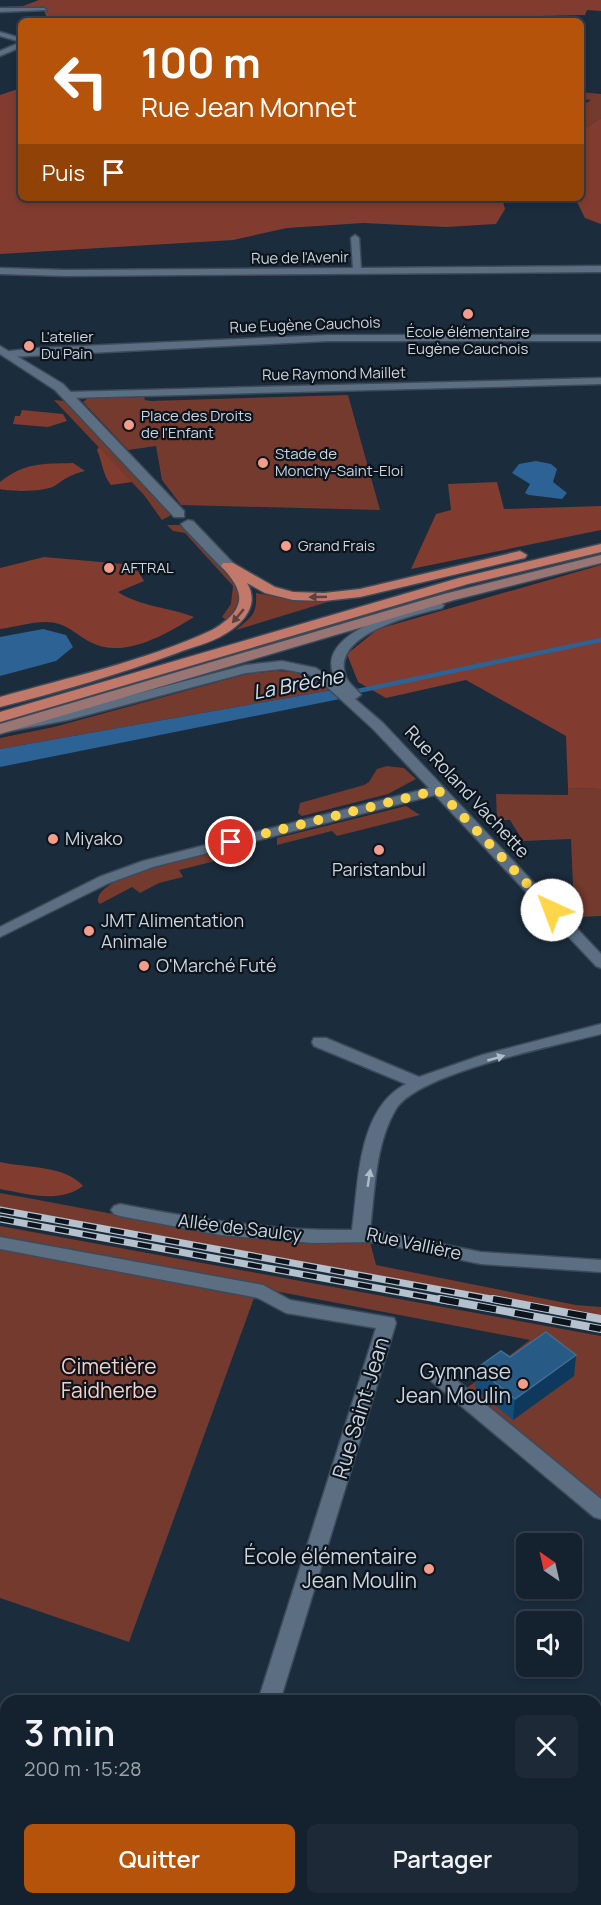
<!DOCTYPE html>
<html lang="fr">
<meta charset="utf-8">
<style>
:root{--surface:#14212e;--page:#1d2936;--text:#f1f3f6;--muted:#9da3aa;--line:#333e4a;--accent:#b45309}
body{margin:0;font-family:Manrope,sans-serif;background:var(--page);color:var(--text);height:100vh;display:flex;flex-direction:column;font-size:22px;white-space:nowrap}
*{box-sizing:border-box;margin:0}
p{font-size:20px;color:var(--muted)}
.icon{flex:none;width:33px;height:33px;fill:none;stroke:currentColor;stroke-width:2;stroke-linecap:round;stroke-linejoin:round}
.map{position:relative;flex:1;overflow:hidden}
.side{position:absolute;left:0px;top:1695px;width:602px;height:210px;display:flex;flex-direction:column;background:var(--surface);border-radius:18px 18px 0 0;box-shadow:0 3px 9px #0003,0 0 0 2px var(--line)}
.side>*{flex:none}
.banner{position:absolute;left:18px;top:18px;width:566px;height:183px;border-radius:9px;box-shadow:0 3px 9px #0003,0 0 0 2px var(--line);background:#b45309;color:#fff;overflow:hidden}
.needle{width:39px;rotate:326deg}
.tools{position:absolute;left:516px;top:1533px;display:grid;gap:12px}
.tools a{display:grid;place-items:center;width:66px;height:66px;border-radius:9px;background:var(--surface);box-shadow:0 3px 9px #0003,0 0 0 2px var(--line);font-size:30px}
.pin{position:absolute;display:grid;place-items:center;width:51px;height:51px;color:#fff;margin:-26px;border:3px solid #fff;border-radius:50%;box-shadow:0 2px 6px #0007}
.me{position:absolute;width:66px;margin:-33px;rotate:317deg;stroke-linejoin:round;filter:drop-shadow(0 0 4px #0008)}
.turn{display:flex;align-items:center;gap:21px;height:126px;padding:0 24px;font-size:27px}
.turn .icon{width:78px;height:78px;stroke-width:2.5}
.turn b{display:block;font-size:42px;line-height:51px}
.then{display:flex;align-items:center;height:57px;padding:0 24px;background:#0003;gap:12px;font-size:22px}
.round{display:grid;place-items:center;flex:none;width:63px;height:63px;border-radius:9px;background:var(--page)}
.headline{display:flex;align-items:center;justify-content:space-between;height:102px;padding:0 24px}
h1{font-size:36px;font-weight:600;line-height:45px}
.button{display:flex;gap:12px;margin-top:auto;padding:12px 24px}
.button a{flex:1;height:69px;border-radius:9px;background:var(--accent);color:#fff;font-size:24px;font-weight:600;line-height:69px;text-align:center}
.button a+a{background:var(--page);color:var(--text)}
.map>svg:first-child{display:block}
</style>
<div class="map">
<svg width="601" height="1905" viewBox="0 0 601 1905">
<rect width="100%" height="100%" fill="#1b2c3d"/>
<g fill="#753a2e">
<polygon points="580,92 601,94 601,118 581,131 581,106 591,100 581,99"/>
<polygon points="348,395 380,510 181,505 162,480 156,446 128,450 83,402 88,398 144,397 145,400 150,401"/>
<polygon points="54,400 64,401 173,514 162,520 144,495"/>
<path d="M167,525H182C192,534 235,577 239,587C244,601 236,611 227,620L222,617L231,604L233,586L185,533L173,531Z"/>
<path d="M256,593L294,600L331,601L236,630C252,616 257,615 256,593Z"/>
<polygon points="276,671 295,672 332,690 0,749 0,738 54,727 247,674"/>
<polygon points="387,766 404,768 416,779 388,794 302,816 298,813 300,803 364,785 369,782 377,769"/>
<polygon points="568,788 601,789 601,916 580,917 569,907 573,886 571,839 523,841 510,820 497,820 496,794 568,795"/>
<polygon points="406,806 420,815 337,836 332,831 277,845 277,838"/>
<path d="M234,846L256,851L179,870L183,877L159,883L140,893L132,887L100,904L98,902C94,874 210,852 234,846Z"/>
<path d="M0,1193C122,1215 246,1243 370,1242L376,1265L576,1305L601,1307V1316L0,1207Z"/>
<polygon points="0,1226 601,1336 601,1504 463,1391 530,1340 0,1238"/>
<polygon points="0,1249 254,1298 129,1642 0,1598"/>
</g>
<g fill="#813c2f">
<polygon points="39,0 601,0 601,11 587,10 585,15 539,16 532,21 63,21 47,19 44,10 0,9 0,7 23,6"/>
<polygon points="21,88 21,198 502,198 505,209 496,224 446,227 363,223 287,228 233,240 0,254 0,95"/>
<polygon points="601,118 601,224 585,218 577,202 552,198 580,198 581,131"/>
<polygon points="22,410 63,414 67,421 48,427 13,424 15,416 20,416"/>
<path d="M99,447L132,482L111,485C103,476 102,461 97,450Z"/>
<path d="M73,463L85,471C72,474 66,478 56,485C47,492 11,492 0,489V482C25,462 42,464 73,463Z"/>
<polygon points="497,482 504,509 601,506 601,530 411,569 436,514 451,510 448,484"/>
<path d="M44,557L134,565L144,581L118,592C141,607 169,607 194,617C166,634 124,660 90,642C75,634 66,622 46,622C31,622 15,627 0,629V568Z"/>
<polygon points="601,565 601,789 568,788 566,736 466,680 386,698 358,682 347,654 378,629"/>
<path d="M0,1162C26,1168 65,1165 83,1186C58,1204 28,1194 0,1189Z"/>
</g>
<g fill="#2d6294">
<polygon points="536,461 551,464 557,469 553,482 567,493 562,499 529,495 525,493 530,484 512,473 519,464"/>
<polygon points="43,629 66,635 73,647 56,661 0,676 0,637"/>
<polygon points="332,690 340,699 0,767 0,749"/>
</g>
<g fill="none" stroke-linecap="round" stroke-linejoin="round">
<polyline stroke="#2d6294" stroke-width="4.5" points="353,692 601,640"/>
<g stroke="#3c4a59" stroke-width="3">
<g id="street">
<polygon points="0,8 44,8 47,10 0,12"/>
<polygon points="0,32 21,38 21,42 0,36"/>
<polygon points="21,42 21,47 0,56 0,51"/>
<polygon points="355,235 359,238 361,268 601,266 601,272 66,276 0,274 0,268 66,270 353,268 351,238"/>
<polygon points="328,335 601,335 601,341 328,341 10,357 5,354 10,351 37,348"/>
<polygon points="601,378 601,384 67,398 62,395 67,392"/>
<path d="M438,601L444,605L442,608C414,615 329,634 346,677C349,684 357,689 361,695L355,699L383,723L601,954V968L596,966L435,795L153,867L109,883L0,937V927L99,877L143,861L429,788L373,729L325,685L308,674L282,669L246,673L68,720L0,733V725L67,712L246,665L282,661L316,668L338,683C304,634 408,609 438,601Z"/>
<path d="M601,1024V1034C558,1045 418,1073 396,1109C375,1144 375,1190 370,1230L481,1252L601,1260V1272L481,1264L374,1242L312,1243L220,1235L120,1216L114,1214L111,1210L114,1206L120,1204C197,1219 273,1231 352,1230C359,1183 357,1109 406,1084L314,1046L312,1042L314,1038H326L419,1077L482,1055Z"/>
<polygon points="0,1237 263,1285 290,1300 394,1318 396,1323 280,1701 258,1701 376,1328 286,1313 258,1298 0,1249"/>
<polygon points="437,1368 444,1370 601,1499 601,1519 594,1517 430,1380 428,1375 430,1370"/>
<polygon points="143,1899 168,1899 165,1905 140,1905"/>
</g>
</g>
<g stroke="#3c4a59" stroke-width="3">
<g id="secondary">
<polygon points="0,346 63,384 184,511 184,517 174,517 55,390 0,354"/>
<polygon points="188,520 193,521 233,563 233,569 223,569 183,527 181,524"/>
<polygon points="0,1860 6,1862 6,1888 0,1886"/>
<polygon points="64,1899 108,1899 110,1905 66,1905"/>
</g>
</g>
<g stroke="#3c4a59" stroke-width="3">
<polygon id="primary" points="601,555 601,563 454,600 0,734 0,724 444,594"/>
</g>
<g stroke="#3c4a59" stroke-width="3">
<g id="highway">
<polygon points="601,544 601,552 468,584 0,722 0,712 459,578"/>
<path d="M520,551L527,555L525,558L360,597L324,601L293,600L265,593L247,583C260,604 244,623 225,634C211,643 192,647 177,653C120,674 59,692 0,707V697C70,677 145,661 212,630C221,625 235,615 238,605C244,590 228,574 221,566L223,563H233L275,587L293,592L324,593L360,589Z"/>
</g>
</g>
<use href="#street" fill="#5b6e82" fill-rule="evenodd"/>
<use href="#secondary" fill="#5b6e82" fill-rule="evenodd"/>
<use href="#primary" fill="#997573" fill-rule="evenodd"/>
<use href="#highway" fill="#c27969" fill-rule="evenodd"/>
<g stroke="#b5c1cd" stroke-width="7">
<g id="rail-far1">
<polyline points="0,1210 502,1301"/>
<polyline points="0,1219 448,1301"/>
</g>
</g>
<g stroke="#b5c1cd" stroke-width="8">
<g id="rail">
<polyline points="440,1299 601,1329"/>
<polyline points="493,1299 601,1319"/>
</g>
</g>
<use href="#rail-far1" stroke="#0d141c" stroke-width="4.5" stroke-dasharray="14" stroke-linecap="butt"/>
<use href="#rail" stroke="#0d141c" stroke-width="6" stroke-dasharray="19" stroke-linecap="butt"/>
</g>
<polygon fill="#144c7a" points="576,1355 574,1376 513,1420 475,1389 477,1368 510,1357"/>
<polygon fill="#0e395d" points="576,1355 574,1376 513,1420 515,1399"/>
<polygon fill="#275b85" stroke="#416e93" stroke-width="1.5" points="546,1332 576,1355 515,1399 477,1368 501,1351 510,1357"/>
<defs><path id="oneway-solid" d="M-6-.8H1V-3.2L6.5 0L1 3.2V.8H-6Z" transform="scale(1.5)"/></defs>
<g fill="#5e413f">
<use href="#oneway-solid" transform="translate(318 597) rotate(179)"/>
<use href="#oneway-solid" transform="translate(238 616) rotate(130)"/>
</g>
<g fill="#aebbc8">
<use href="#oneway-solid" transform="translate(496 1058) rotate(-16)"/>
<use href="#oneway-solid" transform="translate(369 1178) rotate(-81)"/>
</g>
<g fill="none" stroke-linecap="round" stroke-linejoin="round">
<polyline stroke="#ffd54a" stroke-width="10" stroke-dasharray="0 18" points="231,842 438,790 552,910"/>
</g>
<g fill="#f49d8b" stroke="#0d141c" stroke-width="2">
<circle cx="468" cy="314" r="6"/>
<circle cx="29" cy="346" r="6"/>
<circle cx="129" cy="425" r="6"/>
<circle cx="263" cy="463" r="6"/>
<circle cx="286" cy="546" r="6"/>
<circle cx="109" cy="568" r="6"/>
<circle cx="53" cy="839" r="6"/>
<circle cx="379" cy="850" r="6"/>
<circle cx="89" cy="931" r="6"/>
<circle cx="144" cy="966" r="6"/>
<circle cx="523" cy="1384" r="6"/>
<circle cx="429" cy="1569" r="6"/>
</g>
<g text-anchor="middle" stroke-width="4.5" stroke-linejoin="round" paint-order="stroke">
<g font-size="15" fill="#cad5e0" stroke="#0d141c">
<text transform="translate(300 258) rotate(-1)" y="5">Rue de l'Avenir</text>
<text transform="translate(305 325) rotate(-2)" y="5">Rue Eugène Cauchois</text>
<text transform="translate(334 374) rotate(-1)" y="5">Rue Raymond Maillet</text>
</g>
<g font-size="15" fill="#cad5e0" stroke="#0d141c" text-anchor="start">
<text x="468" y="337" text-anchor="middle">École élémentaire<tspan x="468" dy="17">Eugène Cauchois</tspan></text>
<text x="41" y="342">L'atelier<tspan x="41" dy="17">Du Pain</tspan></text>
<text x="141" y="421">Place des Droits<tspan x="141" dy="17">de l'Enfant</tspan></text>
<text x="275" y="459">Stade de<tspan x="275" dy="17">Monchy-Saint-Eloi</tspan></text>
<text x="298" y="551">Grand Frais</text>
<text x="121" y="573">AFTRAL</text>
</g>
<g font-size="18" fill="#cad5e0" stroke="#0d141c">
<text transform="translate(467 792) rotate(47)" y="6">Rue Roland Vachette</text>
<text transform="translate(240 1228) rotate(7)" y="6">Allée de Saulcy</text>
<text transform="translate(414 1244) rotate(12)" y="6">Rue Vallière</text>
</g>
<g font-size="18" fill="#cad5e0" stroke="#0d141c" text-anchor="start">
<text x="65" y="845">Miyako</text>
<text x="379" y="876" text-anchor="middle">Paristanbul</text>
<text x="101" y="927">JMT Alimentation<tspan x="101" dy="21">Animale</tspan></text>
<text x="156" y="972">O'Marché Futé</text>
</g>
<g font-size="20" font-style="italic" fill="#d3e1f0" stroke="#0d141c">
<text transform="translate(298 684) rotate(-11)" y="7">La Brèche</text>
</g>
<g font-size="21" fill="#facec4" stroke="#0d141c">
<text x="109" y="1374">Cimetière<tspan x="109" dy="24">Faidherbe</tspan></text>
</g>
<g font-size="21" fill="#cad5e0" stroke="#0d141c" text-anchor="end">
<text x="511" y="1379">Gymnase<tspan x="511" dy="24">Jean Moulin</tspan></text>
<text x="417" y="1564">École élémentaire<tspan x="417" dy="24">Jean Moulin</tspan></text>
</g>
<g font-size="21" fill="#cad5e0" stroke="#0d141c">
<text transform="translate(361 1408) rotate(-73)" y="7">Rue Saint-Jean</text>
</g>
</g>
</svg>
<div class="tools">
<a><svg class="needle" viewBox="-14 -14 28 28"><path d="M0-13l5 13h-10z" fill="#e53935"/><path d="M0 13l5-13h-10z" fill="#9da3aa"/></svg></a>
<a><svg class="icon" aria-label="sound" viewBox="0 0 24 24"><path d="M4 9h4l5-4v14l-5-4H4zM17 9q2 3 0 6"/></svg></a>
</div>
<div class="pin" style="left:231px;top:842px;background:#d93025"><svg class="icon" aria-label="arrive" viewBox="0 0 24 24"><path d="M6 21V4h12l-3 4 3 4H6"/></svg></div>
<svg class="me" style="left:552px;top:910px" viewBox="-20 -20 40 40"><circle r="19" fill="#fff"/><path d="M0-13L10 11 0 6-10 11z" fill="#ffd54a"/></svg>
<div class="banner">
<div class="turn"><svg class="icon" aria-label="left" viewBox="0 0 24 24"><path d="M17 20v-9H6M10 6l-5 5 5 5"/></svg><div><b>100 m</b>Rue Jean Monnet</div></div>
<div class="then">Puis<svg class="icon" aria-label="arrive" viewBox="0 0 24 24"><path d="M6 21V4h12l-3 4 3 4H6"/></svg></div>
</div>
<section class="side">
<div class="headline"><div><h1>3 min</h1><p>200 m · 15:28</p></div><a class="round"><svg class="icon" aria-label="close" viewBox="0 0 24 24"><path d="M6 6l12 12M18 6L6 18"/></svg></a></div>
<div class="button"><a>Quitter</a><a>Partager</a></div>
</section>
</div>
